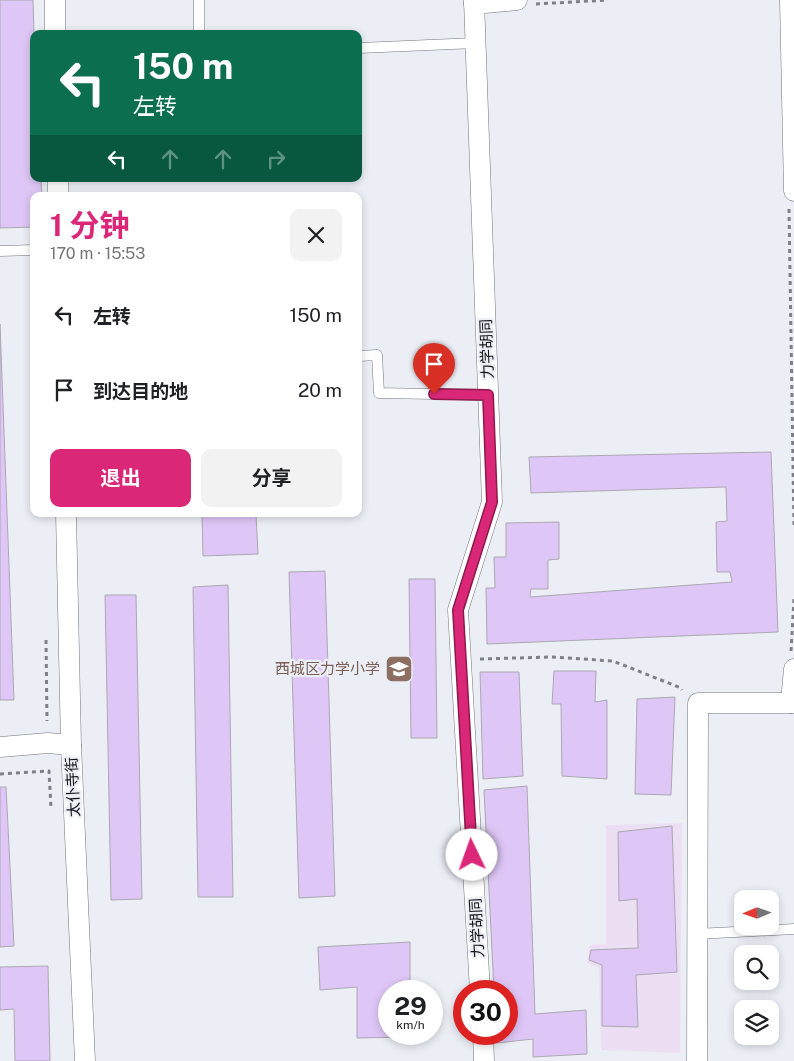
<!DOCTYPE html>
<html lang="zh">
<meta charset="utf-8">
<style>
:root{--surface:#fff;--page:#f2f2f2;--text:#202124;--muted:#757577;--accent:#db2777}
body{margin:0;font-family:"Public Sans","Noto Sans SC",sans-serif;background:var(--page);color:var(--text);height:100vh;display:flex;flex-direction:column;font-size:19px;white-space:nowrap}
*{box-sizing:border-box;margin:0}
p{font-size:16px;color:var(--muted)}
.icon{flex:none;width:28px;height:28px;fill:none;stroke:currentColor;stroke-width:2;stroke-linecap:round;stroke-linejoin:round}
.map{position:relative;flex:1;overflow:hidden}
.side{position:absolute;left:30px;top:192px;width:332px;height:325px;display:flex;flex-direction:column;background:var(--surface);border-radius:10px;box-shadow:0 2px 8px #0003}
.side>*{flex:none}
.hud{position:absolute;left:30px;top:30px;width:332px;height:152px;border-radius:10px;box-shadow:0 2px 8px #0003;background:#0b6e4f;color:#fff;overflow:hidden}
.needle{width:32px;rotate:268deg}
.tools{position:absolute;left:734px;top:890px;display:grid;gap:10px}
.tools a{display:grid;place-items:center;width:45px;height:45px;border-radius:10px;background:var(--surface);box-shadow:0 2px 8px #0003;font-size:25px}
.speed{position:absolute;left:378px;top:980px;display:flex;gap:10px;font-size:25px;font-weight:700;text-align:center}
.speed>*{display:grid;place-content:center;width:65px;height:65px;border-radius:50%;background:var(--surface);box-shadow:0 2px 8px #0003;line-height:1}
.speed small{font-size:12px;font-weight:400}
.speed .limit{border:8px solid #d22;background:#fff;color:#111}
.pin{position:absolute;display:grid;place-items:center;width:42px;height:42px;color:#fff;margin:-51px -21px;border-radius:50% 50% 50% 0;rotate:-45deg;box-shadow:0 0 5px #0007}
.pin .icon{rotate:45deg}
.me{position:absolute;width:55px;margin:-28px;rotate:357deg;stroke-linejoin:round;filter:drop-shadow(0 0 4px #0008)}
.turn{display:flex;align-items:center;gap:18px;height:105px;padding:0 20px;font-size:22px}
.turn .icon{width:65px;height:65px;stroke-width:2.5}
.turn b{display:block;font-size:35px;line-height:42px}
.lanes{display:flex;align-items:center;height:48px;padding:0 20px;background:#0003;justify-content:center;gap:25px;direction:ltr}
.lanes .off{opacity:.35}
.round{display:grid;place-items:center;flex:none;width:52px;height:52px;border-radius:10px;background:var(--page)}
.head{display:flex;align-items:center;justify-content:space-between;height:85px;padding:0 20px}
h1{font-size:30px;font-weight:700;line-height:38px;color:var(--accent)}
.primary-button{display:flex;gap:10px;margin-top:auto;padding:10px 20px}
.primary-button a{flex:1;height:58px;border-radius:10px;background:var(--accent);color:#fff;font-size:20px;font-weight:700;line-height:58px;text-align:center}
.primary-button a+a{background:var(--page);color:var(--text)}
ul{padding:0;list-style:none}
li{display:flex;align-items:center;gap:15px;height:75px;padding:0 20px}
li div{flex:1}
li b{display:block;font-size:19px}
li em{font-style:normal}
.map>svg:first-child{display:block}
</style>
<div class="map">
<svg width="794" height="1061" viewBox="0 0 794 1061">
<rect width="100%" height="100%" fill="#eceef6"/>
<polygon fill="#eddff3" points="682,823 680,1053 601,1050 599,968 587,963 590,945 606,944 606,825"/>
<g fill="#dec6f6" stroke="#aca8b0">
<polygon points="0,0 33,0 34,34 34,179 41,179 42,196 34,196 34,227 0,228"/>
<polygon points="0,324 14,700 0,700"/>
<polygon points="771,452 778,632 487,644 486,588 495,588 494,557 506,557 506,523 559,522 559,559 548,560 548,589 531,589 530,597 732,582 730,572 717,572 716,522 727,521 726,487 531,493 529,457"/>
<polygon points="202,514 256,514 258,554 203,556"/>
<polygon points="325,571 335,896 299,898 289,572"/>
<polygon points="409,579 435,579 437,738 411,738"/>
<polygon points="228,585 233,897 198,897 193,587"/>
<polygon points="105,595 136,595 142,899 111,900"/>
<polygon points="554,671 596,671 595,702 607,700 607,779 562,776 561,704 552,704"/>
<polygon points="480,672 519,672 523,776 483,779"/>
<polygon points="675,697 671,795 635,794 637,699"/>
<polygon points="527,786 535,1014 586,1010 587,1054 533,1057 533,1039 497,1043 496,1034 506,1034 506,991 494,991 484,790"/>
<polygon points="0,787 6,787 14,946 0,947"/>
<polygon points="672,826 677,972 636,975 638,1027 602,1026 602,965 589,960 591,950 638,948 637,899 619,901 618,832"/>
<polygon points="410,942 410,991 389,991 389,1034 410,1034 410,1037 357,1038 357,987 320,990 318,947"/>
<polygon points="48,966 50,1061 15,1061 14,1009 0,1010 0,967"/>
</g>
<g fill="none" stroke-linecap="round" stroke-linejoin="round">
<g stroke="#72757b" stroke-width="11">
<g id="lane">
<polyline points="199,0 199,34"/>
<polyline points="359,48 476,43"/>
<polyline points="0,251 34,250"/>
<polyline points="359,356 377,355 379,393 488,395"/>
<polyline points="696,934 794,929"/>
</g>
</g>
<g stroke="#72757b" stroke-width="21">
<g id="street">
<polyline points="55,0 55,34"/>
<polyline points="474,0 492,502 458,610 480,991"/>
<polyline points="790,0 794,191"/>
<polyline points="474,4 517,0"/>
<polyline points="58,179 58,196"/>
<polyline points="66,514 71,745 85,1061"/>
<polyline points="791,703 794,669"/>
<polyline points="0,747 48,743 71,745"/>
<polyline points="483,1034 484,1061"/>
<polyline points="697,1061 698,703 794,703"/>
</g>
</g>
<g stroke="#7f8085" stroke-width="3" stroke-dasharray="4 4" stroke-linecap="butt">
<polyline points="536,4 608,0"/>
<polyline points="789,209 794,525"/>
<polyline points="46,640 47,721"/>
<polyline points="791,651 794,599"/>
<polyline points="480,659 552,657 613,661 681,688 682,690"/>
<polyline points="0,774 49,771 51,808"/>
</g>
<use href="#lane" stroke="#fff" stroke-width="10"/>
<use href="#street" stroke="#fff" stroke-width="20"/>
</g>
<g fill="none" stroke-linecap="round" stroke-linejoin="round">
<g stroke="#8e194d" stroke-width="12">
<polyline id="route" points="434,394 488,395 492,502 458,610 472,855"/>
</g>
<use href="#route" stroke="#db2777" stroke-width="9"/>
</g>
<defs>
<g id="school-square" transform="scale(1.4375)"><rect x="-9" y="-9" width="18" height="18" rx="4" fill="#8d6e63" stroke="#eceef6"/><path d="M0-5L7-2L0 1L-7-2ZM-4 1L0 2.5L4 1V4Q0 6-4 4Z" fill="#fff"/></g>
</defs>
<g fill-rule="evenodd">
<use href="#school-square" x="399" y="669"/>
</g>
<g text-anchor="middle" stroke-width="4.5" stroke-linejoin="round" paint-order="stroke">
<g font-size="15" fill="#121315" stroke="#eceef6">
<text transform="translate(487 349) rotate(-92)" y="5">力学胡同</text>
<text transform="translate(73 787) rotate(-93)" y="5">太仆寺街</text>
<text transform="translate(477 928) rotate(-93)" y="5">力学胡同</text>
</g>
<g font-size="15" fill="#785e54" stroke="#eceef6" text-anchor="end">
<text x="380" y="674">西城区力学小学</text>
</g>
</g>
</svg>
<div class="tools">
<a><svg class="needle" viewBox="-14 -14 28 28"><path d="M0-13l5 13h-10z" fill="#e53935"/><path d="M0 13l5-13h-10z" fill="#757577"/></svg></a>
<a><svg class="icon" aria-label="search" viewBox="0 0 24 24"><circle cx="10" cy="10" r="6"/><path d="M15 15l6 6"/></svg></a>
<a><svg class="icon" aria-label="layers" viewBox="0 0 24 24"><path d="M12 4l9 5-9 5-9-5zM3 14l9 5 9-5"/></svg></a>
</div>
<div class="speed"><div>29<small>km/h</small></div><div class="limit">30</div></div>
<div class="pin" style="left:434px;top:394px;background:#d93025"><svg class="icon" aria-label="arrive" viewBox="0 0 24 24"><path d="M6 21V4h12l-3 4 3 4H6"/></svg></div>
<svg class="me" style="left:472px;top:855px" viewBox="-20 -20 40 40"><circle r="19" fill="#fff"/><path d="M0-13L10 11 0 6-10 11z" fill="#db2777"/></svg>
<div class="hud">
<div class="turn"><svg class="icon" aria-label="left" viewBox="0 0 24 24"><path d="M17 20v-9H6M10 6l-5 5 5 5"/></svg><div><b>150 m</b>左转</div></div>
<div class="lanes"><svg class="icon" aria-label="left" viewBox="0 0 24 24"><path d="M17 20v-9H6M10 6l-5 5 5 5"/></svg><svg class="icon off" aria-label="ahead" viewBox="0 0 24 24"><path d="M12 20V5M6 11l6-6 6 6"/></svg><svg class="icon off" aria-label="ahead" viewBox="0 0 24 24"><path d="M12 20V5M6 11l6-6 6 6"/></svg><svg class="icon off" aria-label="right" viewBox="0 0 24 24"><path d="M7 20v-9h11M14 6l5 5-5 5"/></svg></div>
</div>
<section class="side">
<div class="head"><div><h1>1 分钟</h1><p>170 m · 15:53</p></div><a class="round"><svg class="icon" aria-label="close" viewBox="0 0 24 24"><path d="M6 6l12 12M18 6L6 18"/></svg></a></div>
<ul>
<li><svg class="icon" aria-label="left" viewBox="0 0 24 24"><path d="M17 20v-9H6M10 6l-5 5 5 5"/></svg><div><b>左转</b></div><em>150 m</em></li>
<li><svg class="icon" aria-label="arrive" viewBox="0 0 24 24"><path d="M6 21V4h12l-3 4 3 4H6"/></svg><div><b>到达目的地</b></div><em>20 m</em></li>
</ul>
<div class="primary-button"><a>退出</a><a>分享</a></div>
</section>
</div>
